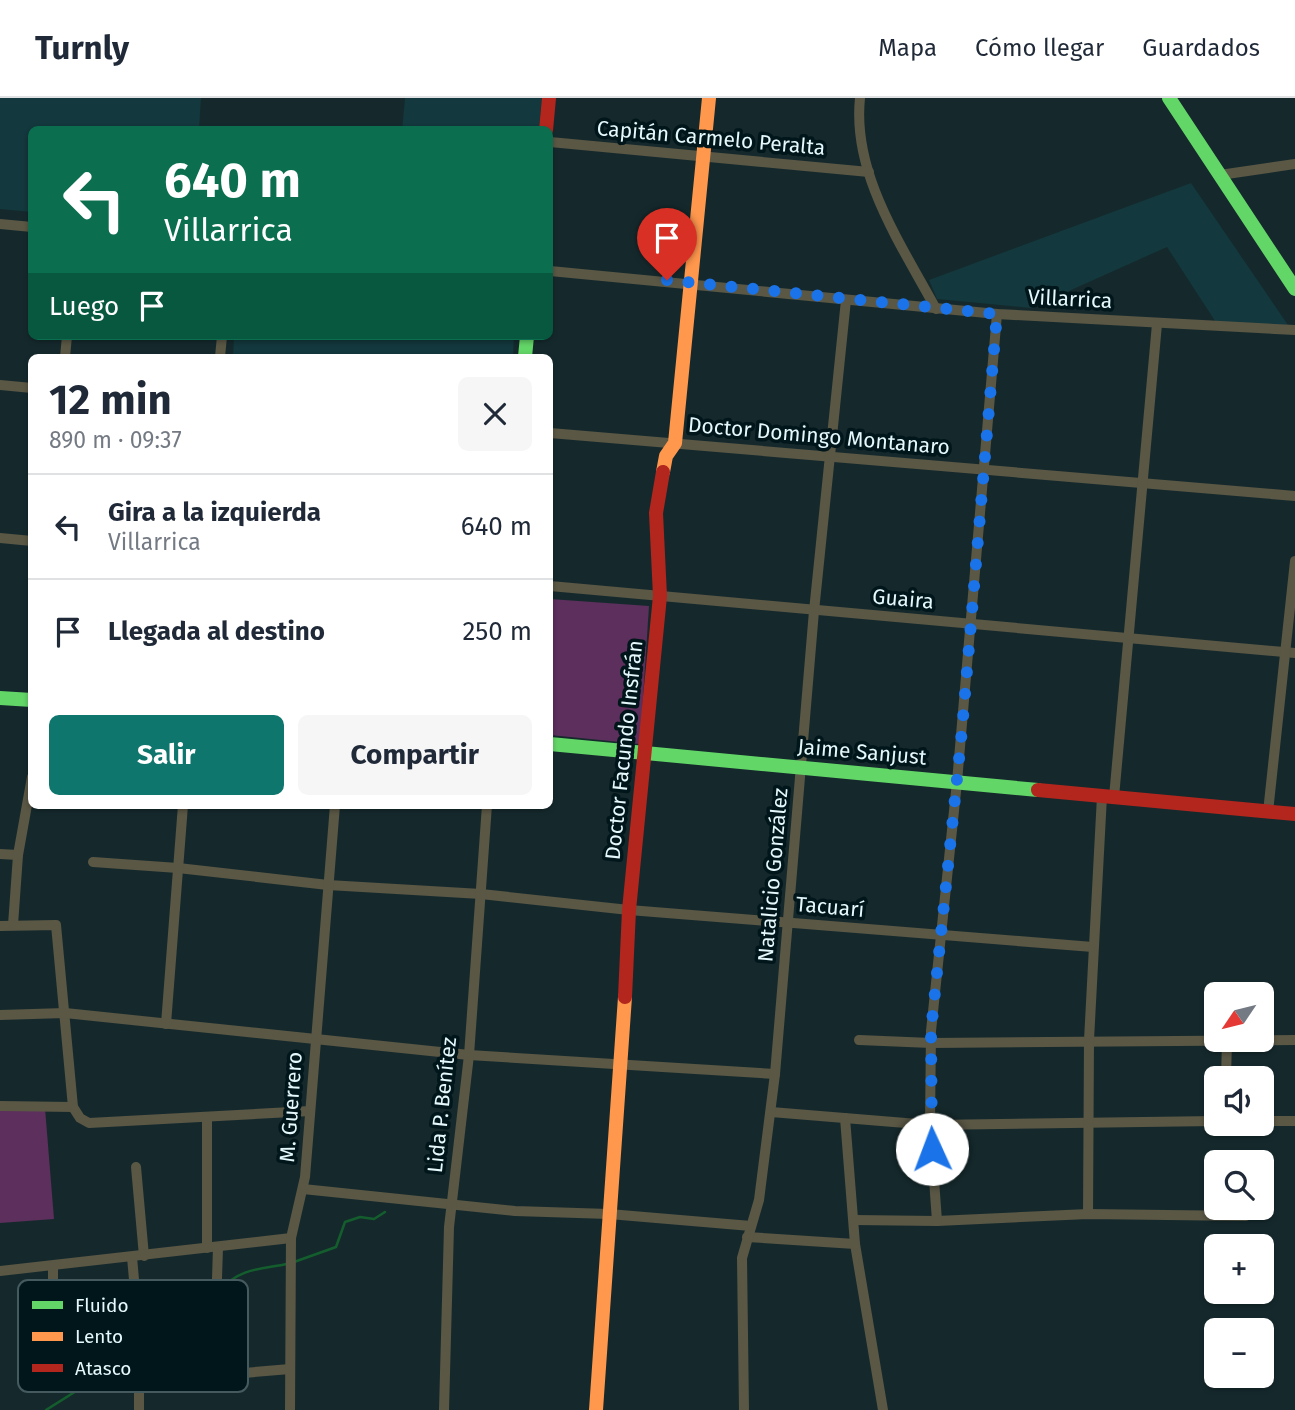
<!DOCTYPE html>
<html lang="es">
<meta charset="utf-8">
<style>
:root{--surface:#fff;--page:#f6f6f7;--text:#1f2937;--muted:#747a83;--line:#e0e1e3;--accent:#0f766e}
body{margin:0;font-family:"Fira Sans",sans-serif;background:var(--page);color:var(--text);height:100vh;display:flex;flex-direction:column;font-size:26px;white-space:nowrap}
*{box-sizing:border-box;margin:0}
p{font-size:23px;color:var(--muted)}
.icon{flex:none;width:38px;height:38px;fill:none;stroke:currentColor;stroke-width:2;stroke-linecap:round;stroke-linejoin:round}
.map{position:relative;flex:1;overflow:hidden}
.details{position:absolute;left:28px;top:256px;width:525px;height:455px;display:flex;flex-direction:column;background:var(--surface);border-radius:10px;box-shadow:0 2px 5px #0004}
.details>*{flex:none}
.hud{position:absolute;left:28px;top:28px;width:525px;height:214px;border-radius:10px;box-shadow:0 2px 5px #0004;background:#0b6e4f;color:#fff;overflow:hidden}
.needle{width:46px;rotate:235deg}
.tools{position:absolute;left:1204px;top:884px;display:grid;gap:14px}
.tools a{display:grid;place-items:center;width:70px;height:70px;border-radius:10px;background:var(--surface);box-shadow:0 2px 5px #0004;font-size:35px}
.pin{position:absolute;display:grid;place-items:center;width:60px;height:60px;color:#fff;margin:-72px -30px;border-radius:50% 50% 50% 0;rotate:-45deg;box-shadow:0 0 7px #0007}
.pin .icon{rotate:45deg}
.me{position:absolute;width:77px;margin:-38px;rotate:358deg;stroke-linejoin:round;filter:drop-shadow(0 0 5px #0008)}
.turn{display:flex;align-items:center;gap:24px;height:147px;padding:0 21px;font-size:32px}
.turn .icon{width:91px;height:91px;stroke-width:2.5}
.turn b{display:block;font-size:49px;line-height:60px}
.then{display:flex;align-items:center;height:66px;padding:0 21px;background:#0003;gap:14px;font-size:26px}
.round{display:grid;place-items:center;flex:none;width:74px;height:74px;border-radius:10px;background:var(--page)}
.overview{display:flex;align-items:center;justify-content:space-between;height:119px;padding:0 21px}
h1{font-size:42px;font-weight:700;line-height:52px}
.action{display:flex;gap:14px;margin-top:auto;padding:14px 21px}
.action a{flex:1;height:80px;border-radius:10px;background:var(--accent);color:#fff;font-size:28px;font-weight:700;line-height:80px;text-align:center}
.action a+a{background:var(--page);color:var(--text)}
ul{padding:0;list-style:none}
li{display:flex;align-items:center;gap:21px;height:105px;padding:0 21px;border-top:2px solid var(--line)}
li div{flex:1}
li b{display:block;font-size:26px}
li em{font-style:normal}
header{display:flex;align-items:center;gap:42px;box-sizing:border-box;height:98px;padding:0 35px;background:var(--surface);border-bottom:2px solid var(--line)}
header strong{font-size:33px}
nav{display:flex;gap:38px;margin-inline-start:auto;font-size:24px}
.map>svg:first-child{display:block}
</style>
<header>
<strong>Turnly</strong>
<nav><a>Mapa</a><a>Cómo llegar</a><a>Guardados</a></nav>
</header>
<div class="map">
<svg width="1295" height="1312" viewBox="0 0 1295 1312">
<rect width="100%" height="100%" fill="#15292c"/>
<g fill="#13383d">
<polygon points="0,0 201,0 199,31 32,32 31,114 0,111"/>
<polygon points="405,0 542,0 539,31 402,32"/>
<polygon points="1191,85 1288,227 1217,226 1167,149 1031,210 937,201 929,182"/>
<polygon points="234,238 514,238 513,259 233,259"/>
</g>
<g fill="#5c2f5c">
<polygon points="550,501 649,508 640,646 550,637"/>
<polygon points="45,1010 54,1121 0,1125 0,1013"/>
</g>
<g fill="none" stroke-linecap="round" stroke-linejoin="round">
<g stroke="#145e2e" stroke-width="2.5">
<polyline points="294,1164 336,1149 345,1124 360,1119 374,1121 385,1114"/>
<path d="M221,1192C238,1170 263,1171 287,1166"/>
<polyline points="143,1250 205,1210 213,1198"/>
<polyline points="46,1312 135,1256"/>
</g>
<g stroke="#5a5745" stroke-width="10">
<path d="M860,0C852,76 901,146 936,211"/>
<polyline points="550,44 869,74"/>
<polyline points="1220,77 1295,66"/>
<polyline points="0,126 32,129"/>
<polyline points="550,173 997,216 1295,232"/>
<polyline points="65,259 67,238"/>
<polyline points="220,259 222,238"/>
<polyline points="0,287 32,290"/>
<polyline points="550,335 1295,398"/>
<polyline points="0,440 32,443"/>
<polyline points="550,488 1295,555"/>
<polyline points="1114,699 1157,226"/>
<polyline points="1268,714 1295,463"/>
<polyline points="0,756 18,757"/>
<polyline points="93,764 178,770 328,787 481,796 629,812 1093,849"/>
<polyline points="13,827 18,757 32,679"/>
<polyline points="0,828 56,827 73,1009"/>
<polyline points="0,917 65,915 469,957 775,976"/>
<polyline points="166,926 183,707"/>
<polyline points="859,942 931,945 1295,942"/>
<polyline points="1226,980 1227,943"/>
<polyline points="0,1008 73,1009 80,1020 89,1025 310,1013"/>
<polyline points="771,1014 930,1027 1216,1023"/>
<polyline points="207,1019 207,1150"/>
<polyline points="845,1020 855,1146 883,1312"/>
<polyline points="1262,1023 1295,1023"/>
<polyline points="136,1069 144,1158"/>
<polyline points="303,1091 515,1113 609,1116 751,1128"/>
<polyline points="1088,1116 1089,942 1102,698"/>
<polyline points="854,1122 937,1123 1088,1116 1246,1118"/>
<polyline points="937,1123 930,1027 931,933 957,684 997,216"/>
<polyline points="747,1139 855,1146"/>
<polyline points="132,1159 139,1238 139,1312"/>
<polyline points="0,1173 291,1140"/>
<polyline points="214,1277 218,1149"/>
<polyline points="53,1278 53,1168"/>
<polyline points="138,1284 290,1271"/>
<polyline points="290,1312 291,1140 305,1079 335,707"/>
<polyline points="444,1312 449,1129 469,957 487,707"/>
<polyline points="744,1312 742,1160 759,1102 775,976 814,513 846,202"/>
</g>
<g stroke="#63d668" stroke-width="14">
<polyline points="1169,0 1295,191"/>
<polyline points="525,259 527,238"/>
<polyline points="0,600 32,602"/>
<polyline points="550,646 1038,692"/>
</g>
<g stroke="#ff974d" stroke-width="14">
<polyline points="663,374 666,358 675,345 709,0"/>
<polyline points="596,1312 625,899"/>
</g>
<g stroke="#b3261e" stroke-width="14">
<polyline points="546,32 549,0"/>
<polyline points="1038,692 1295,716"/>
<polyline points="625,899 629,812 660,498 656,415 663,374"/>
</g>
</g>
<g fill="none" stroke-linecap="round" stroke-linejoin="round">
<polyline stroke="#1a73e8" stroke-width="12" stroke-dasharray="0 21.6" points="667,182 997,216 962,632 931,933 932,1051"/>
</g>
<g text-anchor="middle" stroke-width="7" stroke-linejoin="round" paint-order="stroke">
<g font-size="21" fill="#e5f8fb" stroke="#01161a">
<text transform="translate(711 40) rotate(5)" y="7">Capitán Carmelo Peralta</text>
<text transform="translate(1070 201) rotate(3)" y="7">Villarrica</text>
<text transform="translate(819 338) rotate(5)" y="7">Doctor Domingo Montanaro</text>
<text transform="translate(903 501) rotate(5)" y="7">Guaira</text>
<text transform="translate(624 652) rotate(-84)" y="7">Doctor Facundo Insfrán</text>
<text transform="translate(862 654) rotate(5)" y="7">Jaime Sanjust</text>
<text transform="translate(773 777) rotate(-85)" y="7">Natalicio González</text>
<text transform="translate(830 809) rotate(5)" y="7">Tacuarí</text>
<text transform="translate(442 1007) rotate(-84)" y="7">Lida P. Benítez</text>
<text transform="translate(291 1009) rotate(-86)" y="7">M. Guerrero</text>
</g>
</g>
<rect x="18" y="1182" width="230" height="112" rx="10" fill="#01161a" stroke="#455a5e" stroke-width="2"/>
<rect x="32" y="1203" width="31" height="8" fill="#63d668"/>
<rect x="32" y="1234" width="31" height="9" fill="#ff974d"/>
<rect x="32" y="1266" width="31" height="8" fill="#b3261e"/>
<g font-size="19" fill="#e5f8fb">
<text x="75" y="1214">Fluido</text>
<text x="75" y="1245">Lento</text>
<text x="75" y="1277">Atasco</text>
</g>
</svg>
<div class="tools">
<a><svg class="needle" viewBox="-14 -14 28 28"><path d="M0-13l5 13h-10z" fill="#e53935"/><path d="M0 13l5-13h-10z" fill="#747a83"/></svg></a>
<a><svg class="icon" aria-label="sound" viewBox="0 0 24 24"><path d="M4 9h4l5-4v14l-5-4H4zM17 9q2 3 0 6"/></svg></a>
<a><svg class="icon" aria-label="search" viewBox="0 0 24 24"><circle cx="10" cy="10" r="6"/><path d="M15 15l6 6"/></svg></a>
<a>+</a>
<a>−</a>
</div>
<div class="pin" style="left:667px;top:182px;background:#d93025"><svg class="icon" aria-label="arrive" viewBox="0 0 24 24"><path d="M6 21V4h12l-3 4 3 4H6"/></svg></div>
<svg class="me" style="left:932px;top:1051px" viewBox="-20 -20 40 40"><circle r="19" fill="#fff"/><path d="M0-13L10 11 0 6-10 11z" fill="#1a73e8"/></svg>
<div class="hud">
<div class="turn"><svg class="icon" aria-label="left" viewBox="0 0 24 24"><path d="M17 20v-9H6M10 6l-5 5 5 5"/></svg><div><b>640 m</b>Villarrica</div></div>
<div class="then">Luego<svg class="icon" aria-label="arrive" viewBox="0 0 24 24"><path d="M6 21V4h12l-3 4 3 4H6"/></svg></div>
</div>
<section class="details">
<div class="overview"><div><h1>12 min</h1><p>890 m · 09:37</p></div><a class="round"><svg class="icon" aria-label="close" viewBox="0 0 24 24"><path d="M6 6l12 12M18 6L6 18"/></svg></a></div>
<ul>
<li><svg class="icon" aria-label="left" viewBox="0 0 24 24"><path d="M17 20v-9H6M10 6l-5 5 5 5"/></svg><div><b>Gira a la izquierda</b><p>Villarrica</p></div><em>640 m</em></li>
<li><svg class="icon" aria-label="arrive" viewBox="0 0 24 24"><path d="M6 21V4h12l-3 4 3 4H6"/></svg><div><b>Llegada al destino</b></div><em>250 m</em></li>
</ul>
<div class="action"><a>Salir</a><a>Compartir</a></div>
</section>
</div>
